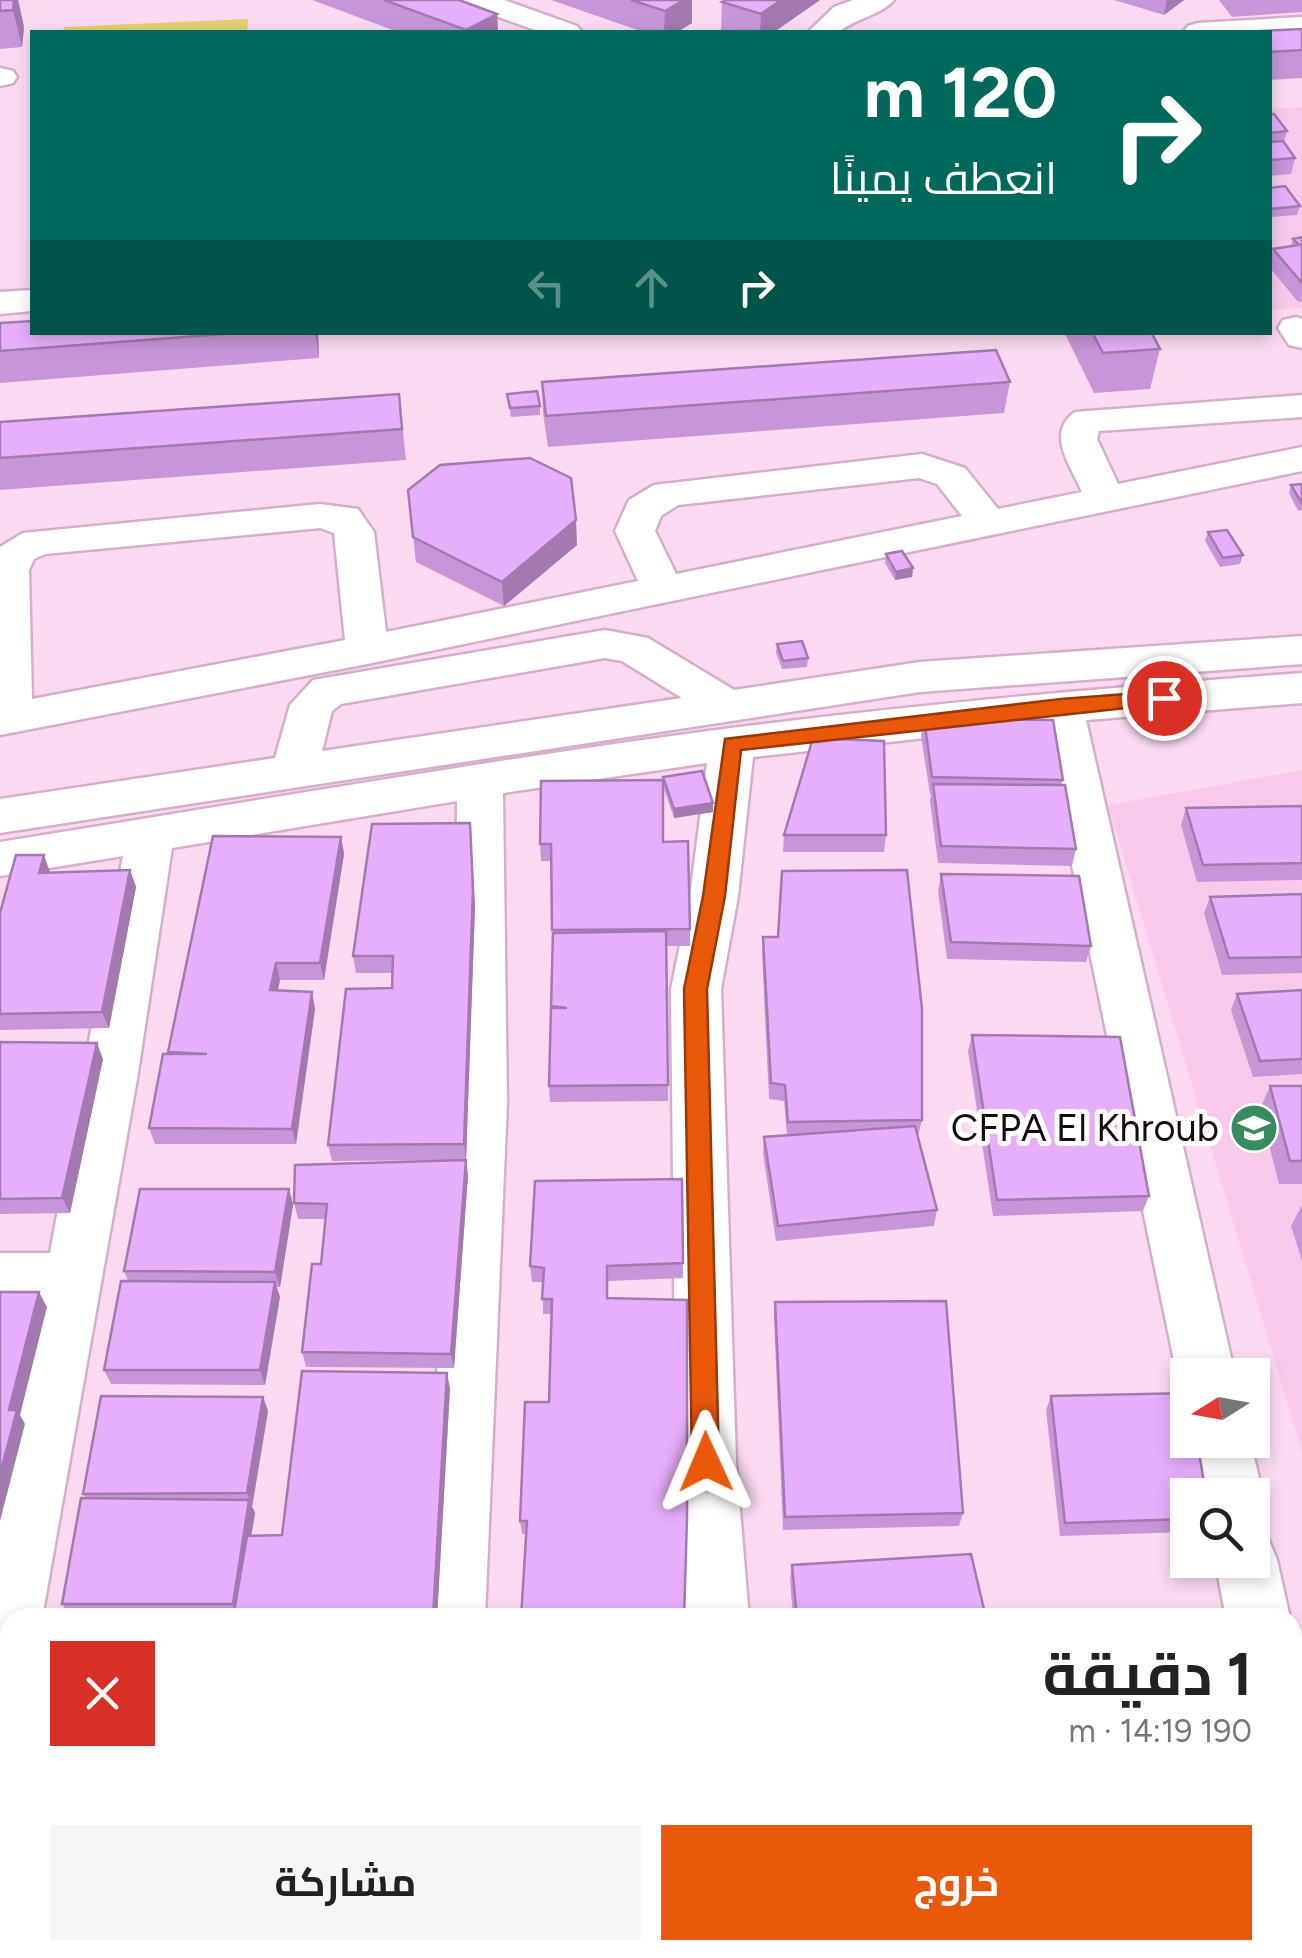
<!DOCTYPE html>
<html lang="ar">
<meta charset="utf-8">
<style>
:root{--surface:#fff;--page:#f6f6f6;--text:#222;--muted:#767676;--accent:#ea580c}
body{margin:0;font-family:Figtree,Cairo,sans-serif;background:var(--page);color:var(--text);direction:rtl;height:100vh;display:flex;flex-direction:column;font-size:38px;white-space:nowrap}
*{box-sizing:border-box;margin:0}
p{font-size:32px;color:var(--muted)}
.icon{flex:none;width:55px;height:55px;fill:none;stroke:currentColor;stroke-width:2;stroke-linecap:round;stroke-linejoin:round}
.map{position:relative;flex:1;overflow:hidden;direction:ltr}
.side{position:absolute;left:0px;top:1608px;width:1302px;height:352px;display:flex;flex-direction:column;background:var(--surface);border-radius:30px 30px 0 0;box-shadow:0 5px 15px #0003;direction:rtl}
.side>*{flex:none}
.hud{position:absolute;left:30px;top:30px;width:1242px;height:305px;border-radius:0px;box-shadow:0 5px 15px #0003;direction:rtl;background:#00695c;color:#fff;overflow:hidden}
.needle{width:65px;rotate:259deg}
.fabs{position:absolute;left:1170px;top:1358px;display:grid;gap:20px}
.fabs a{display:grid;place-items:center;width:100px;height:100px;border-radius:0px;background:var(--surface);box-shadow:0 5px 15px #0003;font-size:50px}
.pin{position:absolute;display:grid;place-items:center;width:85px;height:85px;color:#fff;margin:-42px;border:5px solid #fff;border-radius:50%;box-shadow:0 2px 10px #0007}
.me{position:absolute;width:110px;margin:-55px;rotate:359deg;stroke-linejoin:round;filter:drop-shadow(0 0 8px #0008)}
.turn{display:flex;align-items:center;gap:35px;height:210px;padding:0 50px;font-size:45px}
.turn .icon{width:130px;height:130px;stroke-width:2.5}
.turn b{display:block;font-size:70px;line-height:85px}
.lanes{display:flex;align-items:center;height:95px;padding:0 50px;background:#0003;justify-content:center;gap:50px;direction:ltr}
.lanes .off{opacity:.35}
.round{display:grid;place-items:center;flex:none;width:105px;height:105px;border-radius:0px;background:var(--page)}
.head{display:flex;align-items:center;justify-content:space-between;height:170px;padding:0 50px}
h1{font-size:60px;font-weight:700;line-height:75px}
.button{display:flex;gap:20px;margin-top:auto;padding:20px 50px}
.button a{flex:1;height:115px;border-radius:0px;background:var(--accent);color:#fff;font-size:40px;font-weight:700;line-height:115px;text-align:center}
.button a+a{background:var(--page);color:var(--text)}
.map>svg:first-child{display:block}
</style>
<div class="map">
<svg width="1302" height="1958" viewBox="0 0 1302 1958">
<rect width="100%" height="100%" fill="#fbdaf1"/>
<g fill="#f9c9eb">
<polygon points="1302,107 1302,308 1270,310 1270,109"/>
<polygon points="1302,770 1302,1452 1108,805"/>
</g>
<polygon fill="#e4cf72" points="248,19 247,32 63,32 64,27"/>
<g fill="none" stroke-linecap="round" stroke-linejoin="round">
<g stroke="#d6aeca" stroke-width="5">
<g id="minor">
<polygon points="463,0 504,0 577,26 582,32 541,32 467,6"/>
<path d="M853,0H894C881,15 856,18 839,32H808L834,7Z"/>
<polygon points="1302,17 1302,35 1183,32 1188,26 1198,23"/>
<polygon points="0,68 13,71 17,77 13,83 0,86"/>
<polygon points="32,290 32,311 0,314 0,292"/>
<polygon points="1296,317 1302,319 1302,348 1289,345 1278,328 1283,320"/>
<path d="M1302,395V417L1099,431L1097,439L1118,484L1302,447V471L367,664L0,735V547L23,533L320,504L358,509L374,532L386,632L638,581L615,531L629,500L654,485L922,454L965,468L998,509L1082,492C1071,466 1045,433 1075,412ZM919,478L937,484L962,516L676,574L655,531L661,516L678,505ZM320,528L334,533L345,640L32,699L29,570L34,559L45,554Z"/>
<path d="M605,630L648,638L734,690L920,662L1302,636V664L920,692L0,833V799L275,758L290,705L313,680ZM605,658L622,661L682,698L322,751L332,711L341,704Z"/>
<path d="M1302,673V703L1086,720L1235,1375H1188V1395L1177,1375L1043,725L753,757L738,896L721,989L736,1462L749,1618H685L676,1462L671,989L690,896L707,763L503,793L507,1103L485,1618H421L455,1103L457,801L172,848L137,1079L42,1618H10V1699L0,1704V1507L41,1302L0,1303V1253H50L123,856L0,876V842C244,803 487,760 731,728C921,704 1111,687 1302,673Z"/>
<polygon points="1190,1440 1250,1440 1263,1495 1254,1516 1252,1495 1201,1495"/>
<polygon points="1252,1532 1268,1538 1277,1560 1290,1618 1226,1618 1215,1560 1252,1560"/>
<polygon points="1292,1744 1302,1747 1302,1858 1292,1854"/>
<rect x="0" y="1750" width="10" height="68"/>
<polygon points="734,1950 806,1950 808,1958 736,1958"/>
</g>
</g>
<use href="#minor" fill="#fff" fill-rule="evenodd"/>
</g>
<g fill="#c796d8">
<polygon points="0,0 18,0 24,27 22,47 0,49"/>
<polygon points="312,0 459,0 497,14 498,32 398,32"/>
<polygon points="551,0 692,0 692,23 677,32 643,32"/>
<polygon points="820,0 774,32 727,32 721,31 722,2"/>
<polygon points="1114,0 1184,0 1164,15"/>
<polygon points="1219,0 1302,0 1302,12 1232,17"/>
<polygon points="1302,29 1302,78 1270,80 1270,32"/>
<polygon points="1270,114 1287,131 1284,142 1295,158 1291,174 1270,176"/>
<polygon points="1270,188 1300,206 1297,215 1270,217"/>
<polygon points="1302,237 1302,301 1298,302 1270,268 1270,260 1273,249 1291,246 1293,239"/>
<polygon points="0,323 32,332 318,332 319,358 0,383"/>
<polygon points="1064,332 1151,332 1160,349 1150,389 1094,393"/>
<polygon points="542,382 1010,382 1004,413 548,447 543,413"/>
<polygon points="399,394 406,460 0,490 0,422"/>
<polygon points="507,394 540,406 540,415 511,417"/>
<polygon points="1302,484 1302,510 1298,511 1289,493 1291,485"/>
<polygon points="408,490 577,545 504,606 416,562"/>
<polygon points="1208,532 1243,555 1240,564 1220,567 1205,541"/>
<polygon points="886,554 913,568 912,577 895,580 885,563"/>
<polygon points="777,644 808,658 807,667 782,669 776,653"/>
<polygon points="924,718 1063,780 1061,785 1076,849 1072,866 938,863 930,801 931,794 930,794 921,736"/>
<polygon points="663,777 713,803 713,812 674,818 663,786"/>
<polygon points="1302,806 1302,880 1197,882 1181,825 1186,808"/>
<polygon points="784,835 886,835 884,852 783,852"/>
<polygon points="341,837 344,854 324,980 280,980 278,990 312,992 315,1009 296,1144 155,1144 149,1128 169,1054 168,1052"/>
<polygon points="471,840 475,906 466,1160 468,1175 454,1368 306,1367 302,1352 321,1264 325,1219 298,1219 294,1203 450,1160 332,1161 328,1145 392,988 392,973 356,973 353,956"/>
<polygon points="663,842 690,929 690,946 667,946 668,1101 550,1102 549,1086 553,946 551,861 541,861 540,844"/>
<polygon points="130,870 136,887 109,1028 0,1030 0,913 50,872"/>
<polygon points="941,874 1091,946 1086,962 947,959 938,891"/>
<polygon points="1302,894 1302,973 1222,975 1204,913 1210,897"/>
<polygon points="763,937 922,1120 918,1136 937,1210 934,1226 776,1241 763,1153 764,1137 787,1136 784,1101 769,1099 762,954"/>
<polygon points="1302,990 1302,1074 1253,1077 1231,1010 1237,994"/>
<polygon points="972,1035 1149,1196 1143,1211 993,1216 968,1051"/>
<polygon points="0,1042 103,1059 70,1213 0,1214"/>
<polygon points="1270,1086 1302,1086 1302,1184 1279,1184 1260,1109"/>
<polygon points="289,1189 293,1205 280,1287 276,1287 280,1297 265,1385 111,1384 104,1370 128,1281 124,1271"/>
<polygon points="1302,1205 1302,1261 1291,1226"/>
<polygon points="683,1263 683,1278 608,1281 526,1534 522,1534 520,1521 549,1402 551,1314 543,1314 543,1282 532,1282 530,1266"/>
<polygon points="775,1302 963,1513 959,1526 783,1530 774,1317"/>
<polygon points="450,1388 437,1618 71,1616 62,1604 86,1498 83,1494 263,1397 268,1411 252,1507 255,1513 251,1536 282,1535"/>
<polygon points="1051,1396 1188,1495 1188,1532 1060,1536 1046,1410"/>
<polygon points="792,1565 986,1618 793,1618 790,1578"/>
<polygon points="0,1788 10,1788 10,1950 46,1950 5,1958 0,1958"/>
<polygon points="912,1950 1087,1950 1090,1958 914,1958"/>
</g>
<g fill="#a27ab0">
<polygon points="14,0 18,0 24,27 22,47 13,10"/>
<polygon points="684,0 692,0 692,23 677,32 664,32 665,11"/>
<polygon points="781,0 820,0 774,32 760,32 761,14"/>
<polygon points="1167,0 1184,0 1164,15"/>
<polygon points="497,14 498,32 466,32 466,30"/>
<polygon points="315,332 318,332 319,358"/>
<polygon points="576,520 577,545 504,606 502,582"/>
<polygon points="913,568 912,577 895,580 896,572"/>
<polygon points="713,803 713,812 674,818 674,809"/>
<polygon points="470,823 475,906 466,1160 464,1144"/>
<polygon points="341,837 344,854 324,980 320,963"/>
<polygon points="44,855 50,872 39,873"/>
<polygon points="130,870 136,887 109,1028 102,1012"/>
<polygon points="276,963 280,980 274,1006 270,990"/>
<polygon points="312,992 315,1009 296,1144 292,1129"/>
<polygon points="97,1043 103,1059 70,1213 62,1198"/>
<polygon points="466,1160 468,1175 454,1368 451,1354"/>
<polygon points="289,1189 293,1205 280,1287 275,1272"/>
<polygon points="275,1282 280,1297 265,1385 260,1370"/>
<polygon points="39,1292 47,1307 20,1415 25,1424 0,1521 0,1474 9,1410"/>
<polygon points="447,1373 450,1388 437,1618 433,1618"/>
<polygon points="263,1397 268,1411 252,1507 247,1493"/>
<polygon points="249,1500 255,1513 238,1617 233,1604"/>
</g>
<g fill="#e7aefb" stroke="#a27ab0" stroke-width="2.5">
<polygon points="0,0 14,0 13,10 0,11"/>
<polygon points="384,0 459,0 497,14 466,30"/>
<polygon points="631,0 684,0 665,11"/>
<polygon points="726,0 781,0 761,14 722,2"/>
<polygon points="1302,29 1302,50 1270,52 1270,32 1239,32"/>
<polygon points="1270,114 1274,114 1287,131 1270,133"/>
<polygon points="1283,141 1295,158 1270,160 1270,142"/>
<polygon points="1285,186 1300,206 1270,209 1270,188"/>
<polygon points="1302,237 1302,283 1273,249 1299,245 1293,239"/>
<polygon points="32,321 32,332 250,332 0,351 0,323"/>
<polygon points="1092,332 1151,332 1160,349 1103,353"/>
<polygon points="996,350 1010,382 546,416 542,382"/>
<polygon points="537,391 540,406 510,408 507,394"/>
<polygon points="399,394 402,429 0,458 0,422"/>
<polygon points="530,458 571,478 576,520 502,582 413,537 408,490 440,465"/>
<polygon points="1302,484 1302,502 1301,502 1291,485"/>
<polygon points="1227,530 1243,555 1223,558 1208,532"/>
<polygon points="902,551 913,568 896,572 886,554"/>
<polygon points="802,641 808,658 783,661 777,644"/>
<polygon points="924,718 1053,720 1063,780 932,777"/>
<polygon points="813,738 884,741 886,835 784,835"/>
<polygon points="702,771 713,803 674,809 663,777"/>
<polygon points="663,780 663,842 688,841 690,929 552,930 551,844 540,844 541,781"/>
<polygon points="933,784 1065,785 1076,849 941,846"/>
<polygon points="1302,806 1302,863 1203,865 1186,808"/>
<polygon points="470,823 473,890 464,1144 328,1145 346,989 392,988 393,956 353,956 372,824"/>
<polygon points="213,836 341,837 320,963 276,963 270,990 312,992 292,1129 149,1128 163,1054 207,1054 168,1052"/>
<polygon points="16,855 44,855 39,873 130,870 102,1012 0,1014 0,913"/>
<polygon points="907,870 922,1009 922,1120 788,1122 785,1085 771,1083 763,937 778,937 782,871"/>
<polygon points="941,874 1079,876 1091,946 951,942"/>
<polygon points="1302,894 1302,957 1229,958 1210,897"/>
<polygon points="666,931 668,1085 549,1086 551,1008 567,1008 551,1006 553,933"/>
<polygon points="1302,990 1302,1059 1260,1061 1237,994"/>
<polygon points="972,1035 1120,1037 1149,1196 997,1200"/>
<polygon points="0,1042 97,1043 62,1198 0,1199"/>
<polygon points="1270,1086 1302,1086 1302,1161 1290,1161"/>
<polygon points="915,1126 937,1210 778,1226 764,1137"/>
<polygon points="466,1160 451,1354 302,1352 312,1264 321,1264 327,1204 294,1203 295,1165"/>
<polygon points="682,1179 683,1263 607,1266 607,1298 687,1300 687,1519 684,1618 521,1618 527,1521 520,1521 525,1402 549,1402 552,1299 542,1299 544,1268 530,1266 535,1181"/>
<polygon points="140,1189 289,1189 275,1272 124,1271"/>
<polygon points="121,1281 275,1282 260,1370 104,1370"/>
<polygon points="0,1292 39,1292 9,1410 17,1410 0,1474"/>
<polygon points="946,1301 963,1513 785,1517 775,1302"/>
<polygon points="302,1371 447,1373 433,1617 233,1618 247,1536 282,1535"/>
<polygon points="1188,1393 1188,1440 1197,1440 1206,1495 1188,1495 1188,1519 1065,1523 1051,1396"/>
<polygon points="101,1396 263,1397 247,1493 83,1494"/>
<polygon points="81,1498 249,1500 233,1604 62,1604"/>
<polygon points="971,1554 986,1618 797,1618 792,1565"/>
<polygon points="0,1788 10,1788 10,1947 0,1949"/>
<rect x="106" y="1950" width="265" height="8"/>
<polygon points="443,1950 579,1950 580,1958 444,1958"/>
<polygon points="641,1950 766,1950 768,1958 642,1958"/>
<polygon points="921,1950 1087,1950 1090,1958 923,1958"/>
</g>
<polygon fill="#ea580c" stroke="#983908" stroke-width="2.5" points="1164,691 1174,698 1171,703 741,750 725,896 707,989 719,1462 715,1471 706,1475 696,1471 692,1462 684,989 703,896 725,739 1061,699"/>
<defs>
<g id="university-disc" transform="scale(2.5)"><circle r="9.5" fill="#388c5f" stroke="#fff"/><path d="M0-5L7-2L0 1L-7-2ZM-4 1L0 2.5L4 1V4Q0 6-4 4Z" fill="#fff"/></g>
</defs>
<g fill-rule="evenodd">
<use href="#university-disc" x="1254" y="1128"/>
</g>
<g text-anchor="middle" stroke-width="10" stroke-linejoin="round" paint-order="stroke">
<g font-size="38" fill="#170913" stroke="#fff" text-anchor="end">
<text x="1219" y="1141">CFPA El Khroub</text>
</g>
</g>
</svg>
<div class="fabs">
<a><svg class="needle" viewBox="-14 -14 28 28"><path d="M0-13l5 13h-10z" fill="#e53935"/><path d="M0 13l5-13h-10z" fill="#767676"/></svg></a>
<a><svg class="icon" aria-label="search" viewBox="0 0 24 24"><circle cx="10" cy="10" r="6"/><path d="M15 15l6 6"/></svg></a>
</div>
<div class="pin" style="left:1164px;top:698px;background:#d93025"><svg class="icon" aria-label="arrive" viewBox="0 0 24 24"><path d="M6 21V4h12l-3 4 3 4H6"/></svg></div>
<svg class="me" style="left:706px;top:1462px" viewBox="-20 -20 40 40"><path d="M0-17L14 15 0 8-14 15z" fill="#ea580c" stroke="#fff" stroke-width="4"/></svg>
<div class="hud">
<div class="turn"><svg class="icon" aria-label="right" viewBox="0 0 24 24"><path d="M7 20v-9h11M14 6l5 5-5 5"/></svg><div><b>120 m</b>انعطف يمينًا</div></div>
<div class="lanes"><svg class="icon off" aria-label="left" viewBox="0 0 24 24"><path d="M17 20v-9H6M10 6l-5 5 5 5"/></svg><svg class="icon off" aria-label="ahead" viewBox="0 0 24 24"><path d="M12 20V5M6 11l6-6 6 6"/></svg><svg class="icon" aria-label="right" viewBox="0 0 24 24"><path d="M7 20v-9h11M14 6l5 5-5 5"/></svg></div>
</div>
<section class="side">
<div class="head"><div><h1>1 دقيقة</h1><p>190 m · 14:19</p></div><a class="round" style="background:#d93025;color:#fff"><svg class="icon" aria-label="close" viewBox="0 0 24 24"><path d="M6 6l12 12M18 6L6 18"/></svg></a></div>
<div class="button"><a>خروج</a><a>مشاركة</a></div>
</section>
</div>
